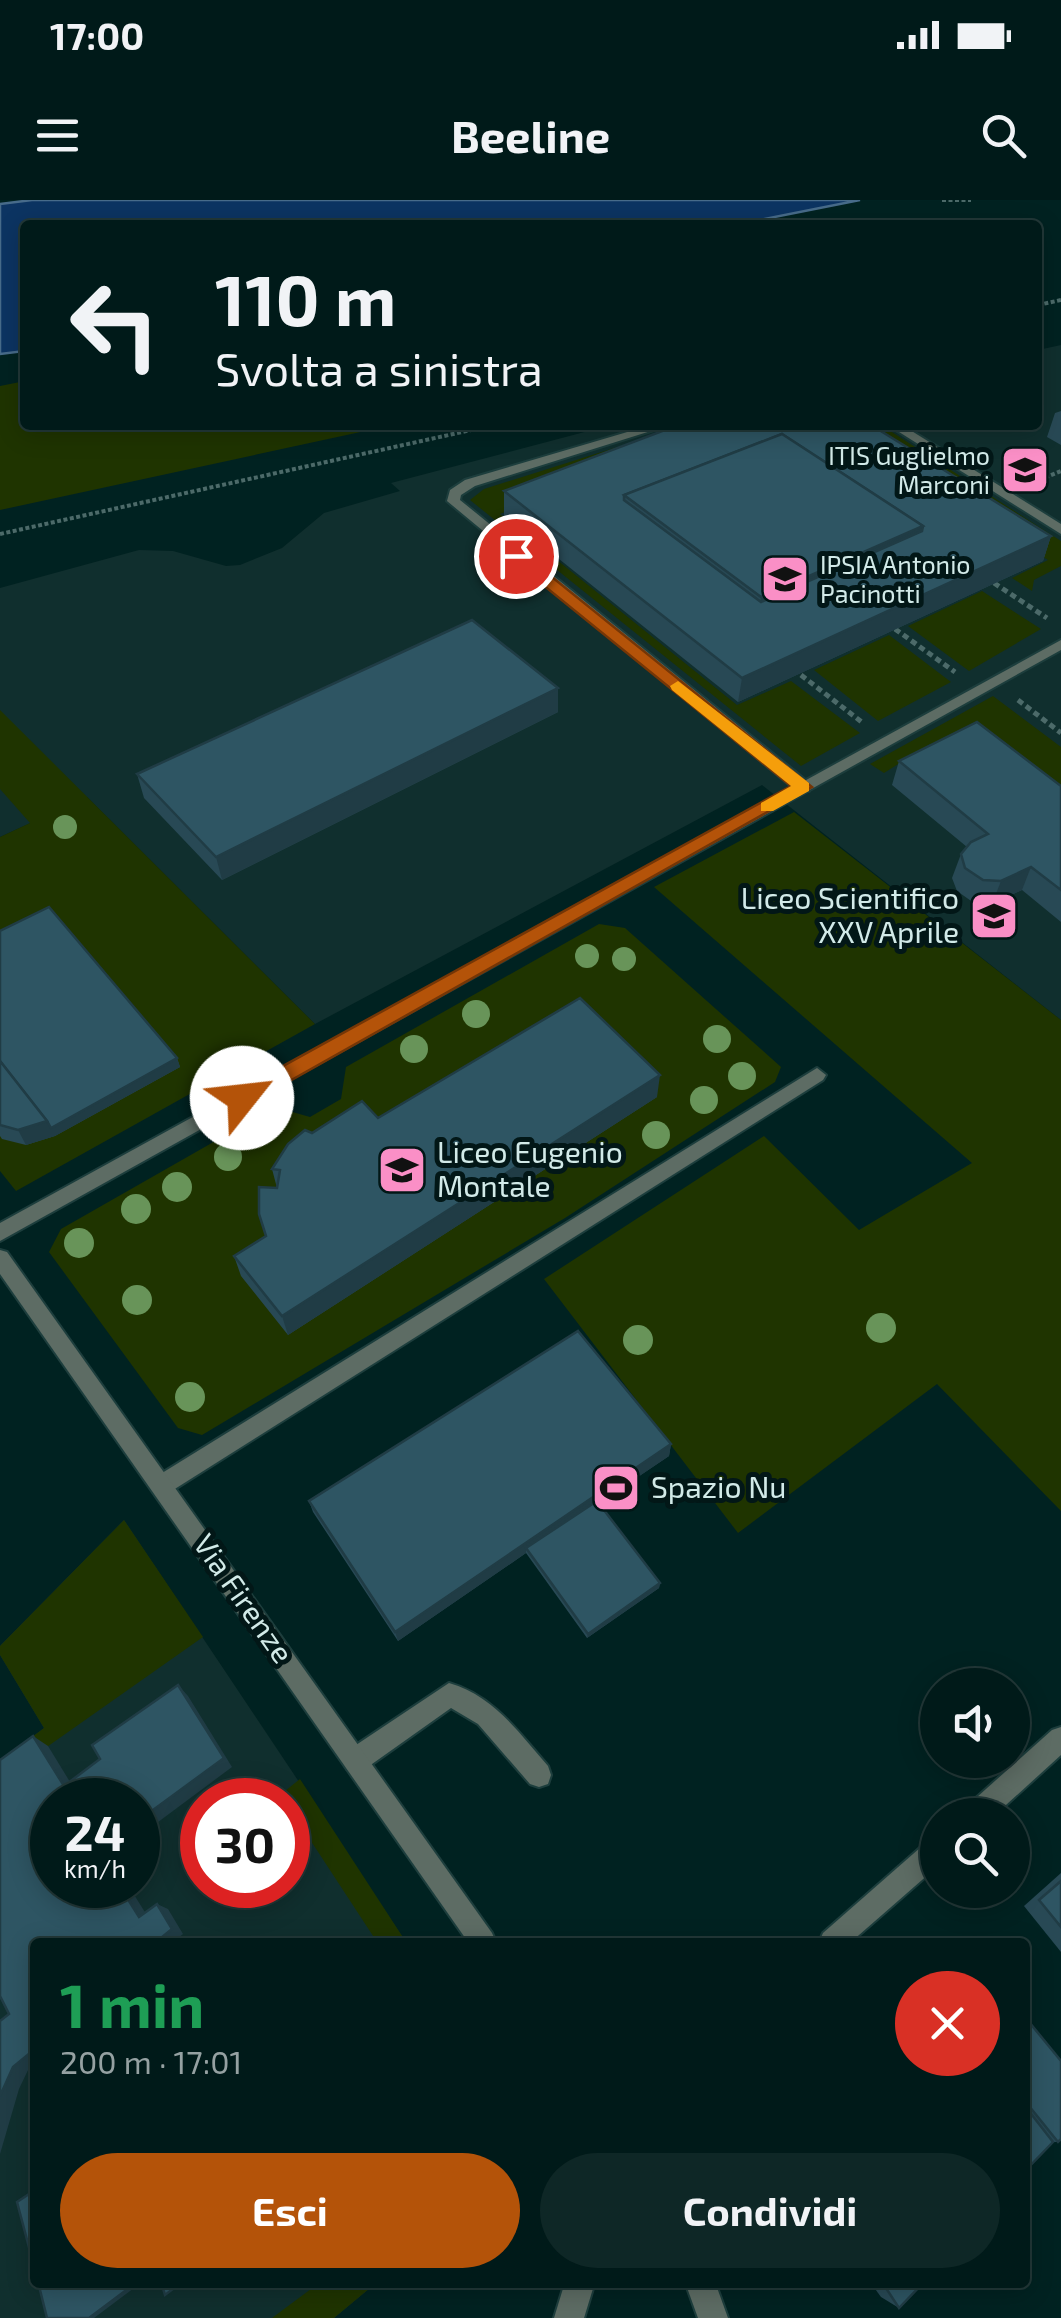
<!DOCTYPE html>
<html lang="it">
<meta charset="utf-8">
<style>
:root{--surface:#001a19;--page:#0e2726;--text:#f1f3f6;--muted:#95a1a2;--line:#223838;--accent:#b45309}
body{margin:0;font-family:"Exo 2",sans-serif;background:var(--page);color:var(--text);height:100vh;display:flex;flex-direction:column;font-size:38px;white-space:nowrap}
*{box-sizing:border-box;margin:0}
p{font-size:32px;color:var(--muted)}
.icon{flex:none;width:55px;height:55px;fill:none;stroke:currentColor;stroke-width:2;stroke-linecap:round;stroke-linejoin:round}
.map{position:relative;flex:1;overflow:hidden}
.side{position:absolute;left:30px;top:1738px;width:1000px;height:350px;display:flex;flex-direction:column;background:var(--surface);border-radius:10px;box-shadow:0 5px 25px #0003,0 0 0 2px var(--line)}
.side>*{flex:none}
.banner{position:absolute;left:20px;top:20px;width:1022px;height:210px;border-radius:10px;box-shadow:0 5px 25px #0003,0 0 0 2px var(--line);background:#001a19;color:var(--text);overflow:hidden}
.fabs{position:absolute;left:920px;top:1468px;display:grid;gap:20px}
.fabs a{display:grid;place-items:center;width:110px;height:110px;border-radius:50%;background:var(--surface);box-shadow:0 5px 25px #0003,0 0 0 2px var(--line);font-size:50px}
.speed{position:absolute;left:30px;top:1578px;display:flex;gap:20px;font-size:50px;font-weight:700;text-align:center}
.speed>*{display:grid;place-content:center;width:130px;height:130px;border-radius:50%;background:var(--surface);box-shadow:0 5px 25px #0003,0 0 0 2px var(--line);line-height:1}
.speed small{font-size:25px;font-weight:400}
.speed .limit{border:15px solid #d22;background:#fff;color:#111}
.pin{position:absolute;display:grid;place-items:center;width:85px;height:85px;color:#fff;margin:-42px;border:5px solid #fff;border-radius:50%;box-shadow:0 2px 10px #0007}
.me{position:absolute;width:110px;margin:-55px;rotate:61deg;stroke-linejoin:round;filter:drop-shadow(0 0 8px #0008)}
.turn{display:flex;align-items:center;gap:35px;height:210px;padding:0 30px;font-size:45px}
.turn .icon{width:130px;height:130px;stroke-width:2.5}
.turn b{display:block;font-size:70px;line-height:85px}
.round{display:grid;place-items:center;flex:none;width:105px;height:105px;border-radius:52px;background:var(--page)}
.overview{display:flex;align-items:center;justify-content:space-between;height:170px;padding:0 30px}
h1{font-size:60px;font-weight:700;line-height:75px;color:#1e9e55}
.cta{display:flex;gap:20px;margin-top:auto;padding:20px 30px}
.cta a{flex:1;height:115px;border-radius:60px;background:var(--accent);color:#fff;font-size:40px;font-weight:700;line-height:115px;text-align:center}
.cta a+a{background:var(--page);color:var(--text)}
.status{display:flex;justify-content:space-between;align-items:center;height:70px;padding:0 50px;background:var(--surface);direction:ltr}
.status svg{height:28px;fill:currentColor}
header{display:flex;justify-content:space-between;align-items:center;height:130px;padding:0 30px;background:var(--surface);font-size:45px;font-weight:700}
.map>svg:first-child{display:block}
</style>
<div class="status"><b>17:00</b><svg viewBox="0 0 49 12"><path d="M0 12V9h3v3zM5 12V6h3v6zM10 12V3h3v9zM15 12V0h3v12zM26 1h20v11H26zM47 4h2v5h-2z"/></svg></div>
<header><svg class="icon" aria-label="menu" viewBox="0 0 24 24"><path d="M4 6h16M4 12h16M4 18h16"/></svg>Beeline<svg class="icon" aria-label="search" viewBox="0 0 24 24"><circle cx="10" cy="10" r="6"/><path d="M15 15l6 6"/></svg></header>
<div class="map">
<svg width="1061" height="2118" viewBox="0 0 1061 2118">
<rect width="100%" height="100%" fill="#002221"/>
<g fill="#102f2e" fill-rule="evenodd">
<polygon points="1061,145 1061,820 762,585 315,824 87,597 0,637 0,388 139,350 173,351 226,366 240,365 282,348 324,313 400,291 391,283 611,225 1038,225 1038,150"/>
<path d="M124,1320L406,1742H35V2082L376,2083L334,2118H0V1561L44,1528L0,1455V1446ZM52,1600H138V1685H52ZM202,1600H288V1685H202Z"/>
</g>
<g fill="#1f3400">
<polygon points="25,181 25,225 393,225 0,310 0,186"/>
<polygon points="687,225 729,225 500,314 737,505 791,481 860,533 801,566 470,300 484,289"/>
<polygon points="834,225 881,225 1061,341 1061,366 1034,380 1032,391 1012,378 1048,360"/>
<polygon points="982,391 1041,429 969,471 908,426"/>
<polygon points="889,435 951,482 878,521 814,470"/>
<polygon points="993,496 1061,547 1061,613 947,557 930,544 884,573 870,564"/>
<polygon points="0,510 315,824 16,991 0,971 0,637 30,623 0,589"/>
<polygon points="794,612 1061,820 1061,1311 937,1184 738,1333 544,1079 764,936 859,1030 972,963 654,687"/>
<polygon points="599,724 625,728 781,867 775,882 565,1018 202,1235 178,1228 49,1052 61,1029 275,907 310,917 341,899 346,867"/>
<polygon points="124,1320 203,1437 0,1580 0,1561 44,1528 0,1455 0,1446"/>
<polygon points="300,1579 406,1742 377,1742 288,1606 288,1600 280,1595"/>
<polygon points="319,2083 376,2083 334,2118 272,2118"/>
</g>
<polygon fill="#0c3462" stroke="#476b8a" stroke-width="2.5" points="32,0 860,0 735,25 25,25 25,151 0,154 0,4"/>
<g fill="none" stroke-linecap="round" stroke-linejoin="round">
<g stroke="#1d3e3d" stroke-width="4">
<g id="lane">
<polygon points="651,225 670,225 475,286 461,295 460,300 809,583 809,591 797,591 447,301 450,290 465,280"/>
<polygon points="888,225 902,225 1061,324 1061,334"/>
<polygon points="817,868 826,875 823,880 170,1292 162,1295 154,1292 151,1285 154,1278"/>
<path d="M449,1483C494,1496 518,1532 548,1566L551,1575L548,1584L539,1587L530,1584L478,1524L451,1508L365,1569L356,1572L347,1569L344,1560L347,1551Z"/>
</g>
</g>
<g stroke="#1d3e3d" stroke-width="4">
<g id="street">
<polygon points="1061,440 1061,450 0,1041 0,1023"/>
<polygon points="0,1050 7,1052 492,1733 496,1742 468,1742 0,1074"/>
<polygon points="1061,1527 1061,1555 995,1615 963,1615 967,1606 1052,1530"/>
<polygon points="938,1636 938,1666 851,1742 819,1742 823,1733 929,1640"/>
<polygon points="565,2082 595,2082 584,2118 554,2118"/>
<polygon points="685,2082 715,2082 728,2118 698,2118"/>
</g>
</g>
<g stroke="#4c6a69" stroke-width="4" stroke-dasharray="4 2.5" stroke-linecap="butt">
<polyline points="942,0 971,0"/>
<polyline points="1038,105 1061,100"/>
<polyline points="1039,280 1061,271"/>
<polyline points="0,334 494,225"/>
</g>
<g stroke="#4c6a69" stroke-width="5" stroke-dasharray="6 4" stroke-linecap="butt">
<polyline points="994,383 1047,418"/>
<polyline points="895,429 955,472"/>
<polyline points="801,475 863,523"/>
<polyline points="1018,500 1061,533"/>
</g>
<use href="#lane" fill="#5d6c64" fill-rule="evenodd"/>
<use href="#street" fill="#5d6c64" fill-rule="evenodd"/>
</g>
<g fill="#689459">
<circle cx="65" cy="627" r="12"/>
<circle cx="587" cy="756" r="12"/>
<circle cx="624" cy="759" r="12"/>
<circle cx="476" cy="814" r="14"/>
<circle cx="717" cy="839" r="14"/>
<circle cx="414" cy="849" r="14"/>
<circle cx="742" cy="876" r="14"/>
<circle cx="704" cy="900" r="14"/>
<circle cx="656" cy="935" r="14"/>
<circle cx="228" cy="957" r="14"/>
<circle cx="177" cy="987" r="15"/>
<circle cx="136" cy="1009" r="15"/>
<circle cx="79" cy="1043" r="15"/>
<circle cx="137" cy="1100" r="15"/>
<circle cx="881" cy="1128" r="15"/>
<circle cx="638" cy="1140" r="15"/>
<circle cx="190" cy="1197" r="15"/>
</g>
<g fill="#284955">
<polygon points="1061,211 1061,245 1047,237 1055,213"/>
<polygon points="678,225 1051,336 1043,361 738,502 504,315 504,291"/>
<polygon points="558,488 558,512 222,680 144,598 137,574"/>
<polygon points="899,561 1061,586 1061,722 1022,690 992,704 974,703 957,691 952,678 961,654 967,647 892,585"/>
<polygon points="0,731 177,858 180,867 55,936 26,945 2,939 0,936"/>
<polygon points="657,897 288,1135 241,1076 234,1056 266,1036 277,988 272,969 312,933 378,918"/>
<polygon points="671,1244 669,1256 599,1303 660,1383 659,1388 587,1438 526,1353 398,1441 313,1312 309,1301"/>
<polygon points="1061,1673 1061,1752 1024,1706"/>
<polygon points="1025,1817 1058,1942 1053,1942 1025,1971"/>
<polygon points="870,2082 924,2082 899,2108 881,2097"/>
</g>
<g fill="#203c45">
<polygon points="923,326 916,356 757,426 761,397"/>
<polygon points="1051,336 1043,361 738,502 742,478"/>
<polygon points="558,488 558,512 222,680 216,657"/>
<polygon points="1031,667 1022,690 992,704 1001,681"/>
<polygon points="177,858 180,867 55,936 26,945 18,930"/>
<polygon points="660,875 657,897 288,1135 282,1116"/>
<polygon points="671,1244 669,1256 529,1351 526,1348 526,1353 398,1441 395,1432"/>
<polygon points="660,1383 659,1388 587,1438 588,1434"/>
<polygon points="178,1485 188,1496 232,1567 138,1637 138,1621"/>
<polygon points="33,1536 48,1546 78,1595 64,1586"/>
<polygon points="119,1685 128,1685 151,1722 139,1717"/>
<polygon points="157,1704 168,1709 183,1734 173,1742 156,1742"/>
<polygon points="30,1853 35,1863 29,1868 19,1889 0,1954 0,1896 13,1867"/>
<polygon points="137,2082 142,2082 94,2118 89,2118"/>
</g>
<g fill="#2e5563" stroke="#203c45" stroke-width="2.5" fill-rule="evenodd">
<path d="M678,225H871L1051,336L742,478L504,291ZM782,234L923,326L922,331L761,402L624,300V295Z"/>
<polygon points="782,234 923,326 761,397 624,295"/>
<polygon points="472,420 558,488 216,657 137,574"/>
<polygon points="977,522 1061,586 1061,690 1031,667 1001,681 983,680 965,668 961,654 971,642 988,634 899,561"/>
<polygon points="49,707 177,858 51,928 47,921 0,861 0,731"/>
<polygon points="580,798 660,875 282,1116 234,1056 266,1036 259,1014 259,987 277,988 280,970 272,969 288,944 305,930 312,933 362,901 378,918"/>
<polygon points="0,861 47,921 18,930 0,925"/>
<polygon points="578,1131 671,1244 395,1432 309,1301"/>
<polygon points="597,1301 660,1383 588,1434 526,1348"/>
<polygon points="178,1485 224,1558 138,1621 138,1600 52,1600 52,1685 119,1685 139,1717 157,1704 172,1729 156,1742 35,1742 35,1863 30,1853 13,1867 0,1896 0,1821 9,1814 0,1796 0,1560 33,1536 64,1586 100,1559 92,1545"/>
<polygon points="1061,1681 1061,1727 1039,1700"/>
<polygon points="1025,1817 1061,1861 1061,1939 1058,1942 1025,1901"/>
<polygon points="1025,1906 1053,1942 1025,1971"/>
<polygon points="35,1990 35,2070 17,2002"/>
<polygon points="38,2082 137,2082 89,2118 47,2118"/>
<polygon points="161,2082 182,2082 165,2095"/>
<polygon points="882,2082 924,2082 899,2108"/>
</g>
<polygon fill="#b45309" stroke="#753606" stroke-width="2.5" points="511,352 521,352 812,587 249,904 234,904 231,898 234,893 791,586 511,359"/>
<polygon fill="#f59e0b" points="678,481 809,583 809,591 773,611 761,611 761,603 791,586 672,490 670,486"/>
<defs>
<g id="school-square" transform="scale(2.5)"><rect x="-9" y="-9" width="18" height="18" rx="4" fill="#fa8fc6" stroke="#021717"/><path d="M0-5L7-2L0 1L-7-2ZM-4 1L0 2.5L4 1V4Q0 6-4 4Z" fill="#111"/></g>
<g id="stadium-square" transform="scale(2.5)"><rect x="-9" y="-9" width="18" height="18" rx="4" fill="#fa8fc6" stroke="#021717"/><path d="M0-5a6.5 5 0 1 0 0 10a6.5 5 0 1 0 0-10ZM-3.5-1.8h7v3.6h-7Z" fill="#111"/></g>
</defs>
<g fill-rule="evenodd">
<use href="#school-square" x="1025" y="270"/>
<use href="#school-square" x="785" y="379"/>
<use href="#school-square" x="994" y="716"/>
<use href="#school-square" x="402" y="970"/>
<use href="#stadium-square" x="616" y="1288"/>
</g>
<g text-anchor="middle" stroke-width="10" stroke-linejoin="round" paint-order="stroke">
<g font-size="25" fill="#d2eae8" stroke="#021717" text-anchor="end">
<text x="990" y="265">ITIS Guglielmo<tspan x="990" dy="29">Marconi</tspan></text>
<text x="820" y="374" text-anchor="start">IPSIA Antonio<tspan x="820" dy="29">Pacinotti</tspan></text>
</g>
<g font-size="30" fill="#d2eae8" stroke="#021717" text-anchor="start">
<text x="959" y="709" text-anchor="end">Liceo Scientifico<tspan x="959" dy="34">XXV Aprile</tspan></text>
<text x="437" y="963">Liceo Eugenio<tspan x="437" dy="34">Montale</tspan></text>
<text x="651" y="1298">Spazio Nu</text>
</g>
<g font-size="30" fill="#d2eae8" stroke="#021717">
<text transform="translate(243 1399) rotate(55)" y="10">Via Firenze</text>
</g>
</g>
</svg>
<div class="fabs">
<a><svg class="icon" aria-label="sound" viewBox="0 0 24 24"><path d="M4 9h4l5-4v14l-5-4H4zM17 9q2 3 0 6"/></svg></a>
<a><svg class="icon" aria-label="search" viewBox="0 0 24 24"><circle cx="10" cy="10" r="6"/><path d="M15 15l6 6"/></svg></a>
</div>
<div class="speed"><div>24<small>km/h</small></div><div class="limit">30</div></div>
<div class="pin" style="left:516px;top:356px;background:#d93025"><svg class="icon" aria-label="arrive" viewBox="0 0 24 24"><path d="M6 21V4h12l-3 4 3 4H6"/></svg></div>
<svg class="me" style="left:242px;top:898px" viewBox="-20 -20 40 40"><circle r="19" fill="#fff"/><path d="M0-13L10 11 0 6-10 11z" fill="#b45309"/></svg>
<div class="banner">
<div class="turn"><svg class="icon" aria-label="left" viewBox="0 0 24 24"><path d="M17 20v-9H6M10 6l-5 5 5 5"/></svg><div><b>110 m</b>Svolta a sinistra</div></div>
</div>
<section class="side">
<div class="overview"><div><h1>1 min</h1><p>200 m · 17:01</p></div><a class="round" style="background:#d93025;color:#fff"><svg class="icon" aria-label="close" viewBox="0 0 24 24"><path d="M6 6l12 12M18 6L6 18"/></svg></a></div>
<div class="cta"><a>Esci</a><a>Condividi</a></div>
</section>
</div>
